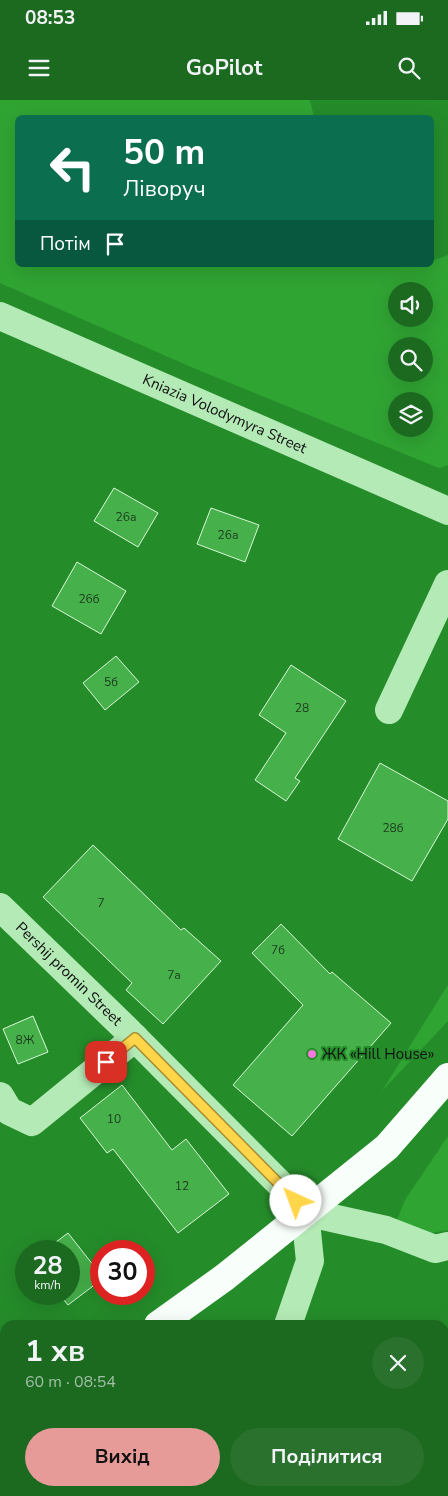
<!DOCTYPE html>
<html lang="uk">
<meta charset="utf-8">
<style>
:root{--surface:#1c6920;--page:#29712d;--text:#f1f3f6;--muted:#a0bfa5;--accent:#e69b98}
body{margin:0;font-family:"Nunito Sans",sans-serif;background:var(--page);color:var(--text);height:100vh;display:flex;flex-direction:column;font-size:19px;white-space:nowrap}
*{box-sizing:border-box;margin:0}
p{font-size:16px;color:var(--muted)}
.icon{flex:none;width:28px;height:28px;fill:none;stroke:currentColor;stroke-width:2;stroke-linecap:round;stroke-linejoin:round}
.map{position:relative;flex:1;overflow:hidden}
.sheet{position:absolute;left:0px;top:1220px;width:449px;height:176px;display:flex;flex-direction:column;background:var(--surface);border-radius:15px 15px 0 0;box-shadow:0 5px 20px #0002}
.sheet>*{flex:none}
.top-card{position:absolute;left:15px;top:15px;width:419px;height:152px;border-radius:8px;box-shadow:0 5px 20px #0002;background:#0b6e4f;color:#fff;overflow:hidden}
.buttons{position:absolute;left:388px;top:182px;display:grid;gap:10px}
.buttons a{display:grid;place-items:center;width:45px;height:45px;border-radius:50%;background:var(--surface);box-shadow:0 5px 20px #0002;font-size:25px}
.speed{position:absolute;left:15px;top:1140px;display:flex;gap:10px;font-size:25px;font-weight:700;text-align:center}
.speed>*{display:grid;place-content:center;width:65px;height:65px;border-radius:50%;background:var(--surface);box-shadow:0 5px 20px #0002;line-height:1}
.speed small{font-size:12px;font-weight:400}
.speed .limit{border:8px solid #d22;background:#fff;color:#111}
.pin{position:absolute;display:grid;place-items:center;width:42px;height:42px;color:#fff;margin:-21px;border-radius:10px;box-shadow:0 2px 8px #0006}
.me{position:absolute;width:55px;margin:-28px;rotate:317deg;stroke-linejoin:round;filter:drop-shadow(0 0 4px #0008)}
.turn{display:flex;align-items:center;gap:18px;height:105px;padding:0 25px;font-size:22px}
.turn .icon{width:65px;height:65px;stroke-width:2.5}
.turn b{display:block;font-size:35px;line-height:42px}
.then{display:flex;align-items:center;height:48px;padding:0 25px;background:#0003;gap:10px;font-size:19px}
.round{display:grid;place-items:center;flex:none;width:52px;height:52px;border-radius:26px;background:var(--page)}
.head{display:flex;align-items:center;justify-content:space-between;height:85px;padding:0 25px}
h1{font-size:30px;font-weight:700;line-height:38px}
.primary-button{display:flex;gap:10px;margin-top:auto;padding:10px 25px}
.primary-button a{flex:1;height:58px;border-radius:30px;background:var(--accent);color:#111;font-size:20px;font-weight:700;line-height:58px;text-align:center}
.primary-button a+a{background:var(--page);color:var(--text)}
.status{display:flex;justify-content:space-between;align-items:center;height:35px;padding:0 25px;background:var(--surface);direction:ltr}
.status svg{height:14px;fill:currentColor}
header{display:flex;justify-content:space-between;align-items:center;height:65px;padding:0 25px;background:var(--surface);font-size:22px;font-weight:700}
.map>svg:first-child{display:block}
</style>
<div class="status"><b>08:53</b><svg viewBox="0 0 49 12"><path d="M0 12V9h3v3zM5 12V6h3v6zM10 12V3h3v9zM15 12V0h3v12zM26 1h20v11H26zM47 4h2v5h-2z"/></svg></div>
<header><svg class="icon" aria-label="menu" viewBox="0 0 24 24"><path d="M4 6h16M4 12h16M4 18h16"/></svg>GoPilot<svg class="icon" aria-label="search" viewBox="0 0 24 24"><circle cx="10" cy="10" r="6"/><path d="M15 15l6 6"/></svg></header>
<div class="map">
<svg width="448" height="1396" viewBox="0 0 448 1396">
<rect width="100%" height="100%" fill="#258c2a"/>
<g fill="#30a433" fill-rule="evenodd">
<path d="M0,0H310L314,17L18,18V165H389L415,166L431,165V161L448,155V365L439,368L191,267L0,183ZM396,191H424V219H396ZM396,246H424V274H396ZM396,301H424V329H396Z"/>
<polygon points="448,885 448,921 382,991 441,896"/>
<polygon points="448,1036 448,1130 431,1133 395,1125 405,1100"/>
</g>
<g fill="#46b04a" stroke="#d9f8d9">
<polygon points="114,388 158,413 138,447 94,421"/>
<polygon points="211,408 259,425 245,462 197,444"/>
<polygon points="77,462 126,491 101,534 52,506"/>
<polygon points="116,556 139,582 105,610 83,583"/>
<polygon points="291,565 346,601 295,678 300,681 286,701 255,680 286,633 259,615"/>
<polygon points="380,663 448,701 448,719 412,781 338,739"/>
<polygon points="93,745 181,830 184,828 221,861 163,924 126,890 132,883 43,797"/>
<polygon points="281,824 330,874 332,872 391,923 292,1036 233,985 303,905 252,853"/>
<polygon points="33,916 48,952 18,964 3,929"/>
<polygon points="122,985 172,1050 186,1039 229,1094 178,1133 113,1049 107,1053 80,1018"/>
<polygon points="68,1133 101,1175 101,1180 68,1205 59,1194 69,1194 69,1151 44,1151"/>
</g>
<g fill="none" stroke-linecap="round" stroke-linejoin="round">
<g stroke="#b4eab6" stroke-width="28">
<path id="s1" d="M0,216L448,411"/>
<polyline points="389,610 448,484"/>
<path id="s2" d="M0,807L123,926L286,1090L305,1112"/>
<polyline points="0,996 9,1011 32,1022 135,938"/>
<polyline points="305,1112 386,1130 435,1149 448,1146"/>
<polyline points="288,1225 310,1161 305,1112"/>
<polyline points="444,1368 448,1350"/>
<polyline points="236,1396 237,1391"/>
<polyline points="437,1396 438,1391"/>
</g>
<g stroke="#f8fef9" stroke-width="28">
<polyline points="158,1225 225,1177 387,1047 448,977"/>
<polyline points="0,1337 5,1334"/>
</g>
</g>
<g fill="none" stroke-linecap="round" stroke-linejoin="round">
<g stroke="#a68a30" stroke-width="12">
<polyline id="route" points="106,962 135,938 296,1101"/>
</g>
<use href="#route" stroke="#ffd54a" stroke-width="9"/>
</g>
<circle fill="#f479dc" stroke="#258c2a" stroke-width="2" cx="312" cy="954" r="5"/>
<g text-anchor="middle" stroke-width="4" stroke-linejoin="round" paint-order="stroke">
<g font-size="12" fill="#1e391f">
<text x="126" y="421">26а</text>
<text x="228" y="439">26а</text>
<text x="89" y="503">26б</text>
<text x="111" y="586">5б</text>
<text x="302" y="612">28</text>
<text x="393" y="732">28б</text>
<text x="101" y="807">7</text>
<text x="278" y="854">7б</text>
<text x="174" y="879">7а</text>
<text x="25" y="944">8Ж</text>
<text x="114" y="1023">10</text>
<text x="182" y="1090">12</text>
</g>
<g font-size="15" fill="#111" stroke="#258c2a">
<text dy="5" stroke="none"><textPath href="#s1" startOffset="245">Kniazia Volodymyra Street</textPath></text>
<text dy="5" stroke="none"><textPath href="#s2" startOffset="96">Pershij promin Street</textPath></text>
</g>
<g font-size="15" fill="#111" stroke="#258c2a" text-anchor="start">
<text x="322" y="959">ЖК «Hill House»</text>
</g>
</g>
</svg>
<div class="buttons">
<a><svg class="icon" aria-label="sound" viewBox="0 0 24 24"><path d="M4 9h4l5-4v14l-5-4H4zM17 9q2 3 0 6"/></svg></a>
<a><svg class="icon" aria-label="search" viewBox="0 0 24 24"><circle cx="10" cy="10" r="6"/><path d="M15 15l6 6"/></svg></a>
<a><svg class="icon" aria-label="layers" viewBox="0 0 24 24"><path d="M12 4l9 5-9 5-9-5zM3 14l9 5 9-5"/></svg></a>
</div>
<div class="speed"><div>28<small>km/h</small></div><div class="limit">30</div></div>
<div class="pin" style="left:106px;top:962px;background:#d93025"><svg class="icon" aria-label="arrive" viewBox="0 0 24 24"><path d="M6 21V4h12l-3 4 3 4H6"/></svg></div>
<svg class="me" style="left:296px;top:1101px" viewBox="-20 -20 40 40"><circle r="19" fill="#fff"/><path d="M0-13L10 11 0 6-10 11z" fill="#ffd54a"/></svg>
<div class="top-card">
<div class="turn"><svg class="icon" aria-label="left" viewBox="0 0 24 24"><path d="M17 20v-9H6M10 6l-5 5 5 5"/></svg><div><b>50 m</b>Ліворуч</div></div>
<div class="then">Потім<svg class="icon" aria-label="arrive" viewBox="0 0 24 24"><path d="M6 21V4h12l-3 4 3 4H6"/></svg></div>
</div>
<section class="sheet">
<div class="head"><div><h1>1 хв</h1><p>60 m · 08:54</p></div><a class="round"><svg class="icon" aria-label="close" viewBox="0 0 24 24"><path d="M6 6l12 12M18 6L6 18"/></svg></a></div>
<div class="primary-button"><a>Вихід</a><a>Поділитися</a></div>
</section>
</div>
